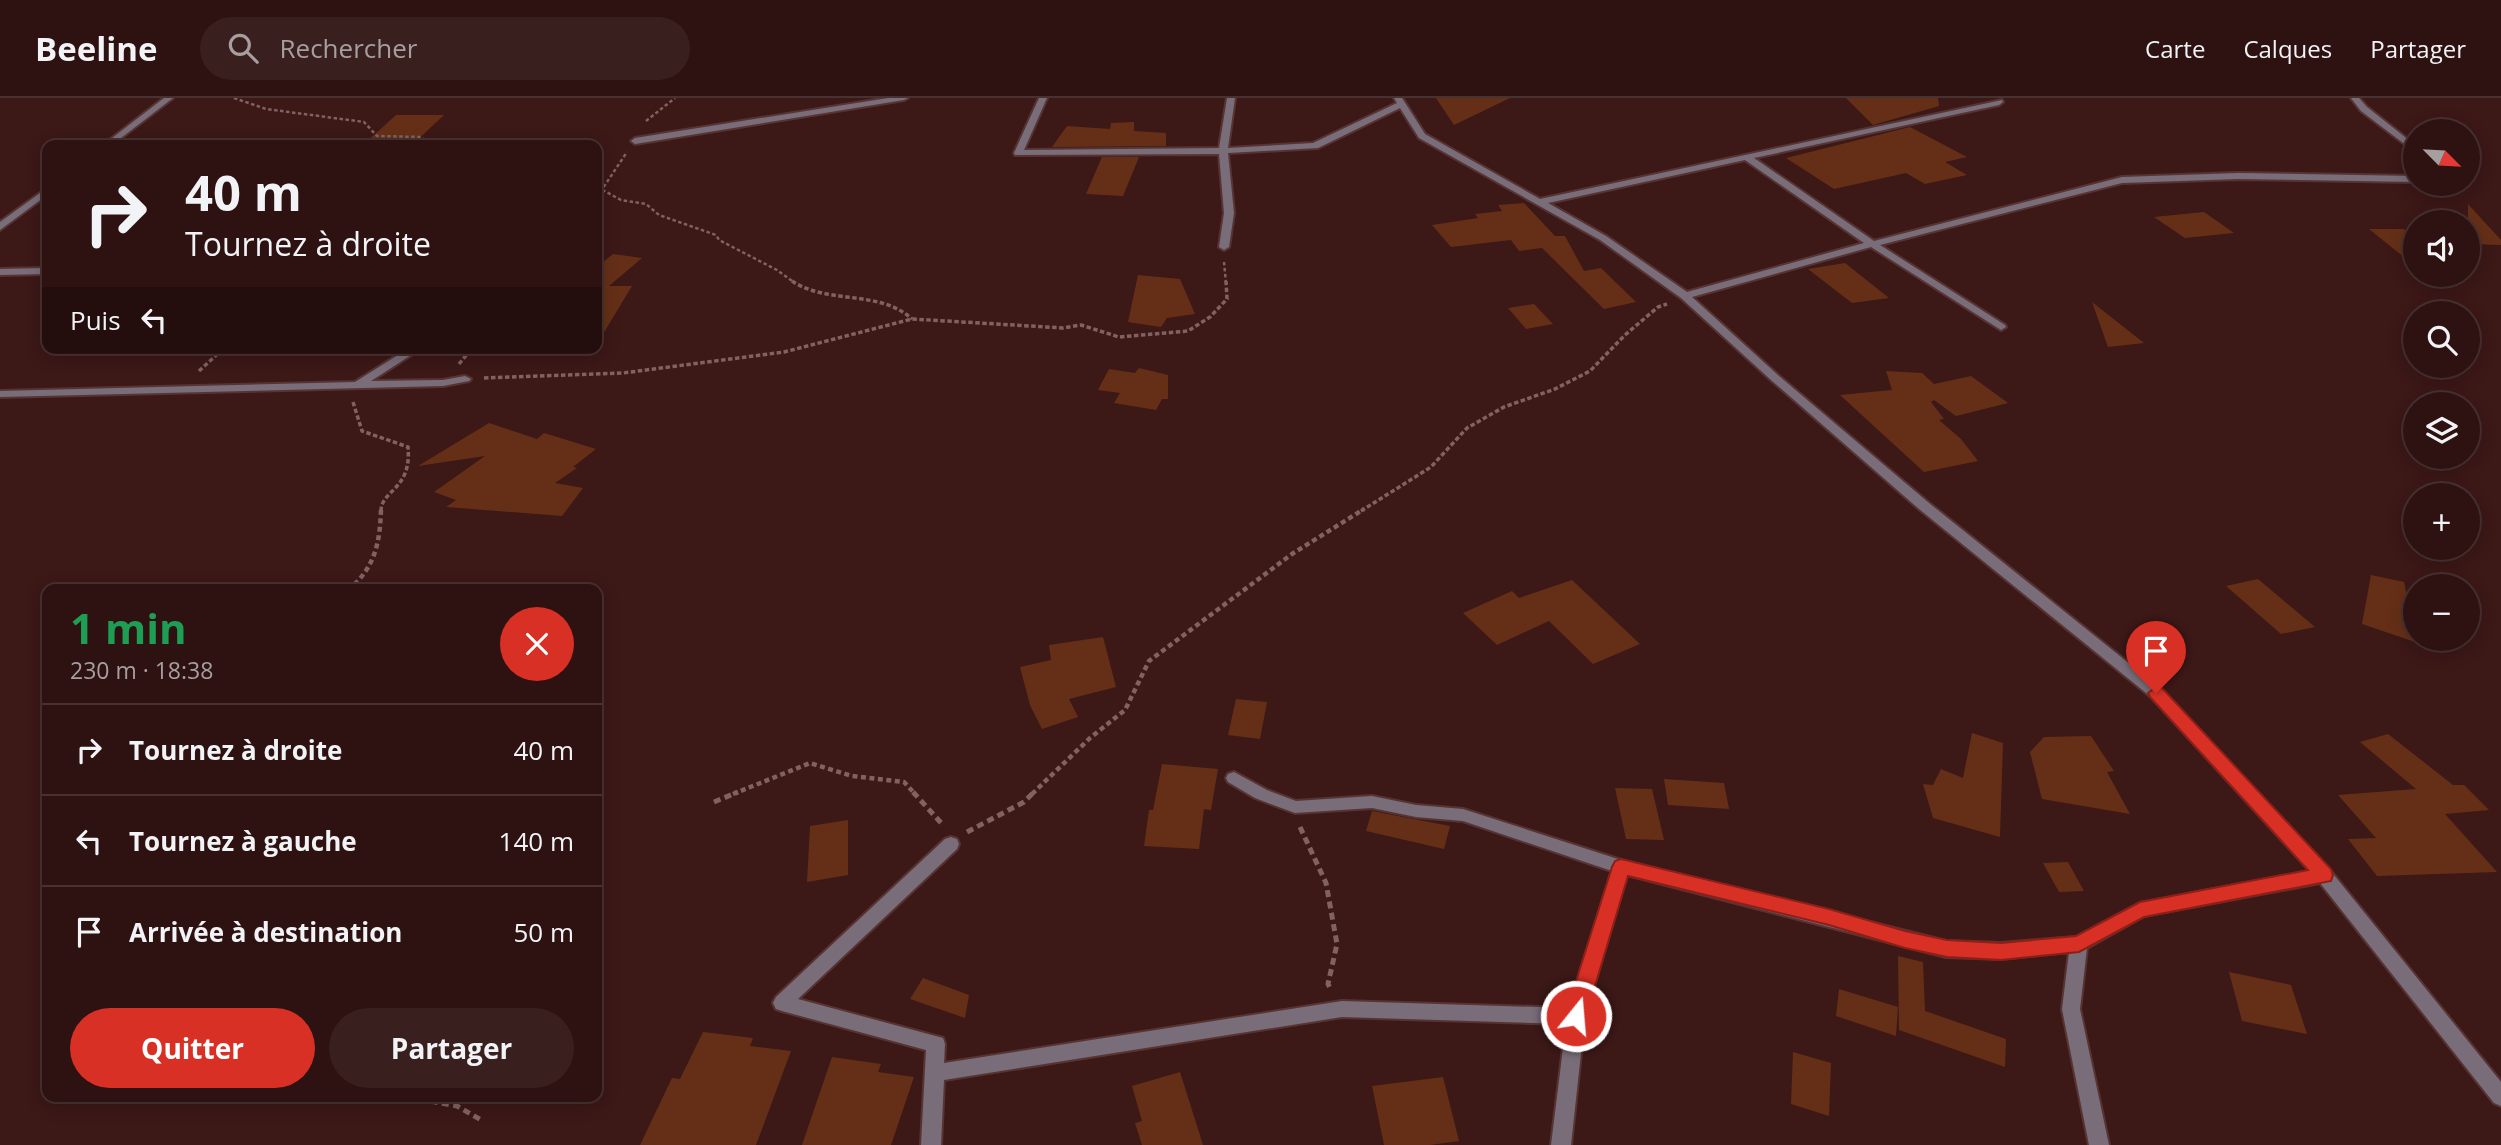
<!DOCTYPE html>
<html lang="fr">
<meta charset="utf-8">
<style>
:root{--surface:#2d1211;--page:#39201f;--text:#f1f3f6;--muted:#a79e9f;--line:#483231;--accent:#d93025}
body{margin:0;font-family:"Open Sans",sans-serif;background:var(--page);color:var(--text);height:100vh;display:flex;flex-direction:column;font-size:26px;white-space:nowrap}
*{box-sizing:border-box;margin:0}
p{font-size:23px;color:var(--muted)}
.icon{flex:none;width:38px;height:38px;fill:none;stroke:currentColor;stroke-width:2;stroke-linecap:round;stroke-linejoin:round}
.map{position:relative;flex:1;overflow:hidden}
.panel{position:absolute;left:42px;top:486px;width:560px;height:518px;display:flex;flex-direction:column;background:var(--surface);border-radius:14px;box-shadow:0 4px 18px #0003,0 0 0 2px var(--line)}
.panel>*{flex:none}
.banner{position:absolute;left:42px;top:42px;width:560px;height:214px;border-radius:14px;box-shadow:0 4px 18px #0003,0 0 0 2px var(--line);background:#2d1211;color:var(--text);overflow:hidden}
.needle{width:46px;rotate:114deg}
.controls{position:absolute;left:2403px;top:21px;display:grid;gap:14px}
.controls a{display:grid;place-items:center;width:77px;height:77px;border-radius:50%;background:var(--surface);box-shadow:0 4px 18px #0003,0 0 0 2px var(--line);font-size:35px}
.pin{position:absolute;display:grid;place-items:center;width:60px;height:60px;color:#fff;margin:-72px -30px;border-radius:50% 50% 50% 0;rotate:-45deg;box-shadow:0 0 7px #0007}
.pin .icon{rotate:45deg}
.me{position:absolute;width:77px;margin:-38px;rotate:17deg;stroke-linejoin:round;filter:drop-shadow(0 0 5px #0008)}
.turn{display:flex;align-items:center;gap:24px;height:147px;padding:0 28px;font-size:32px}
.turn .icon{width:91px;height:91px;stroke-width:2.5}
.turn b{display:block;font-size:49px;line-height:60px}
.then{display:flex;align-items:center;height:66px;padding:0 28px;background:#0003;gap:14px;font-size:26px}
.round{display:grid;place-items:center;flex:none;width:74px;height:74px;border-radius:37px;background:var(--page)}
.headline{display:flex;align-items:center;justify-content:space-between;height:119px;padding:0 28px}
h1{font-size:42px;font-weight:700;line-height:52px;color:#1e9e55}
.button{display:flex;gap:14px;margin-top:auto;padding:14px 28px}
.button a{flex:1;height:80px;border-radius:42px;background:var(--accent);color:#fff;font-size:28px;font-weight:700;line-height:80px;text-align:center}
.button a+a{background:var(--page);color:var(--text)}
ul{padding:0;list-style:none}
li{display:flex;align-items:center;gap:21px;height:91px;padding:0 28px;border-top:2px solid var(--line)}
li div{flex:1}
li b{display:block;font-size:26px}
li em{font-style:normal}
header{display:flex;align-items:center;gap:42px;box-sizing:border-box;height:98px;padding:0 35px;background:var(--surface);border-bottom:2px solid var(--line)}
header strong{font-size:33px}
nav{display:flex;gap:38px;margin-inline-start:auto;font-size:24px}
.search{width:490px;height:63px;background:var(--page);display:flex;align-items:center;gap:18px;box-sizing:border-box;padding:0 24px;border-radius:38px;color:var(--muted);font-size:26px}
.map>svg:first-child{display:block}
</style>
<header>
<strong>Beeline</strong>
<div class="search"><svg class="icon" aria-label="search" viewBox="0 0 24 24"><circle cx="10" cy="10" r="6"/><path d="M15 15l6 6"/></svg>Rechercher</div>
<nav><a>Carte</a><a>Calques</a><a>Partager</a></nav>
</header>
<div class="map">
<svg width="2501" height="1047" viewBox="0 0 2501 1047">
<rect width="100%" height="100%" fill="#3c1817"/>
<g fill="#652f17">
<polygon points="1436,0 1510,0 1454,27"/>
<polygon points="1846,0 1938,0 1939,8 1873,27"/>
<polygon points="396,17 444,17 412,47 363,47"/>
<polygon points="1134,24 1134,33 1166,35 1166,48 1052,49 1067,28 1110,31 1111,25"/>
<polygon points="1910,29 1967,59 1945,64 1967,77 1925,86 1906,75 1834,91 1786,60"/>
<polygon points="1102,59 1139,59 1123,98 1086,96"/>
<polygon points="1524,105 1555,138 1565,138 1584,173 1601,170 1636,204 1604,211 1542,150 1519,153 1511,142 1451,149 1432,127 1478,120 1475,116 1502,113 1498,107"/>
<polygon points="2468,106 2501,142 2501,147 2468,146"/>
<polygon points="2204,114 2234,135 2185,140 2154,119"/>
<polygon points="2369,131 2404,131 2415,141 2415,168"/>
<polygon points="613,156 642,160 609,188 632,188 597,246 597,169"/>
<polygon points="1845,165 1889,200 1852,205 1808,171"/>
<polygon points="1138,177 1180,181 1195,216 1167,220 1161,229 1128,224"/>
<polygon points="2092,204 2144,245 2108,249"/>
<polygon points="1534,206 1553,226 1526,231 1508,210"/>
<polygon points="1139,270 1168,277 1168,301 1162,301 1156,312 1114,305 1120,295 1098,292 1109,271 1135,275"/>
<polygon points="1886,273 1922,275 1934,286 1971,278 2008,305 1956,318 1934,302 1931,304 1944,321 1939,322 1961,341 1978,363 1924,374 1840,297 1892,292"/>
<polygon points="489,325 537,341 544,335 596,351 573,369 577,370 555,385 583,390 562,418 446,409 456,402 434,394 485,358 418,368"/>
<polygon points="2371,477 2404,484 2406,494 2415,496 2415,544 2362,526"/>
<polygon points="2258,481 2315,529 2281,536 2226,488"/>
<polygon points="1572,482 1640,546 1593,566 1549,523 1497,547 1463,515 1512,493 1519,500"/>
<polygon points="1103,539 1116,589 1069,601 1078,619 1042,631 1030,607 1020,569 1051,562 1049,547"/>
<polygon points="1236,601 1267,604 1260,641 1228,637"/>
<polygon points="1972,635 2003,645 2000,739 1933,720 1923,686 1933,687 1941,671 1963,680"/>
<polygon points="2388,636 2453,687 2464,687 2489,712 2445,716 2497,774 2377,778 2348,741 2376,740 2338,697 2416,691 2360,644"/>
<polygon points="2091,638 2114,673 2107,674 2130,716 2042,701 2030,654 2044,639"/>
<polygon points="1162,666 1218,671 1211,712 1204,711 1199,751 1144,748 1149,712 1153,712"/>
<polygon points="1664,681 1724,685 1729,711 1668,707"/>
<polygon points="1615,690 1652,691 1664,742 1626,741"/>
<polygon points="1372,713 1450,728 1444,751 1366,733"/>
<polygon points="848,722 848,777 807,784 810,728"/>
<polygon points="2068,764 2084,793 2059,794 2043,765"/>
<polygon points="1898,858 1923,864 1925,913 2006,941 2005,969 1899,932"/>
<polygon points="2229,874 2291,887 2307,936 2242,923"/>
<polygon points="923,880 969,897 965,920 910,901"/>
<polygon points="1839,891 1898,909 1896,938 1836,918"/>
<polygon points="703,934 753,940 750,948 791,953 756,1047 640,1047 672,980 680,981"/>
<polygon points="1793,954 1831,965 1829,1018 1791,1006"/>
<polygon points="832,959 881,966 878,974 914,979 891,1047 802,1047"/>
<polygon points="1180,974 1203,1047 1142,1047 1135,1025 1142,1023 1132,988"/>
<polygon points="1443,979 1459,1043 1430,1047 1384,1047 1372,988"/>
</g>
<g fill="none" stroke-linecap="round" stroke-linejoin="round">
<g stroke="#573433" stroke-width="4">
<g id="minor">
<polygon points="164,0 173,0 112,47 103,47"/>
<polygon points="888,0 908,0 904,2 635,46 631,43 635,40"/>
<path d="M1039,0H1047L1024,52L1219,50L1227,0H1235L1228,50L1313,45L1397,5L1394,0H1402L1425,36L1540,101L2002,2L2003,4L1999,7L1754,60L1874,143L2122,79L2238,75L2415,78V84L2238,81L2122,85L1880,147L2005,227L2006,229L2001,232L1871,149L1692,199L1779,278L1929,405L2161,591L2330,772L2501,984V1008L2494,1005L2320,785L2144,818L2087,850L2080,911L2109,1047H2089L2062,911L2069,854L2001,861L1946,859L1627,777L1585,918L1571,1047H1551L1566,926L1342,919L944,982L941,1047H921L926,952L782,913L776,911L773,905L776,899L945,741L951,739L957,741L959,746L957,751L798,901L943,940L945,946L944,965L1342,903L1569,910L1612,773L1463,723L1416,719L1372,710L1295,715L1255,700L1228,684L1226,680L1228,676L1234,674L1267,692L1296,703L1372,698L1416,707L1463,711L1621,762L1946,843L2001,845L2076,839L2140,805L2310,773L2151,599L1919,411L1771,282L1681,200L1600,142L1419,40L1400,10L1318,50L1228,55L1234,115L1229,149L1224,152L1219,149L1224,115L1219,56L1015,57L1014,55ZM1745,62L1864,145L1687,194L1606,138L1548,105Z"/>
<polygon points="2351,0 2359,0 2367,9 2415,47 2415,54 2361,13"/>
<polygon points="47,90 47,97 0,132 0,124"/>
<polygon points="47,170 47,176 0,177 0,171"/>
<polygon points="409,250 422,250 371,283 443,282 465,278 471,281 469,283 443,288 0,299 0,293 355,284"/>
</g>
</g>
<g stroke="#816261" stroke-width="2.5" stroke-dasharray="3.5 2.5" stroke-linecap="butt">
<polyline points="234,0 266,11 364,24 377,38 422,39 426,47"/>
<polyline points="646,23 675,0"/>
<polyline points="597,89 621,102 646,106 659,117 716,137 719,142 777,172 795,185"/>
<polyline points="597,99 627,54"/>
<polyline points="1224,164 1226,185"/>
</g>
<g stroke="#816261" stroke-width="3.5" stroke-dasharray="4.5 2.5" stroke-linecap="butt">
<path d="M792,183C828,207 879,191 912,221"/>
<polyline points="459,266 472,250"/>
<polyline points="199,273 224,250"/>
<polyline points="484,280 623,275 784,254 912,221 1063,230 1081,227 1119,239 1188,233 1210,219 1227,201 1226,183"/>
<path d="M353,304L362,333L408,349C412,392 381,392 381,413"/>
<polyline points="1361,413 1431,369 1467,330 1504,309 1555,291 1590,273 1625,237 1658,209 1667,206"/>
</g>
<g stroke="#816261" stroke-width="4.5" stroke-dasharray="5 3.5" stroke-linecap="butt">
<path d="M348,492C375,470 380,445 381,411"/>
<polyline points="733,696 810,665 852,678 904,684 915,696"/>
<polyline points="1032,696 1090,640 1125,612 1149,563 1292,456 1364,411"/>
</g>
<g stroke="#816261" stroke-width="5" stroke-dasharray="7 4.5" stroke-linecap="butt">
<polyline points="913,694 943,727"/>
<polyline points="714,704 738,694"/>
<polyline points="1300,729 1326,785 1337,846 1328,886 1331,892"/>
<polyline points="967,734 1024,704 1034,694"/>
<polyline points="408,999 457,1008 483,1023"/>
</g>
<use href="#minor" fill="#796d7a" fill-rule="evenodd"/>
</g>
<polygon fill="#d93025" stroke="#8d1f18" stroke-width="2" points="2156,589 2162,590 2331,771 2333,777 2331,783 2144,819 2079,854 2001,862 1947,859 1905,850 1829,827 1628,778 1586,918 1583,925 1576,928 1568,925 1565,918 1612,769 1615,763 1621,761 1829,811 1905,833 1947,842 2001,845 2076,838 2140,804 2308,772 2150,599 2148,595"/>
</svg>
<div class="controls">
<a><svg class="needle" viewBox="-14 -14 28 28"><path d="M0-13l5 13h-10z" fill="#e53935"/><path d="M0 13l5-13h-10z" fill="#a79e9f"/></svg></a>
<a><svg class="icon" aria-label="sound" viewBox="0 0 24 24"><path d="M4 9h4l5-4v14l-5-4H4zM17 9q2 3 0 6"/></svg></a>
<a><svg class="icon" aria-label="search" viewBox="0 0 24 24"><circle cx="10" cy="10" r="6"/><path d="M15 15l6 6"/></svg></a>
<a><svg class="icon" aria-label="layers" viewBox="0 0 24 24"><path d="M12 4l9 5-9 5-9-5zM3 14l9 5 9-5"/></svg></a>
<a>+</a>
<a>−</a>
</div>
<div class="pin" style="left:2156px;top:595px;background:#d93025"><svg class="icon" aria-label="arrive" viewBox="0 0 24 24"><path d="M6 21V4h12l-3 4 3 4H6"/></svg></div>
<svg class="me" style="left:1576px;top:918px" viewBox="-20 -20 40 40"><circle r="17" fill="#d93025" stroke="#fff" stroke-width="3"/><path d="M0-11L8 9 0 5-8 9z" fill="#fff"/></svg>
<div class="banner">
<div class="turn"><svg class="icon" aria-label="right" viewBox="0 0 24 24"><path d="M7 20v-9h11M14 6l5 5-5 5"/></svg><div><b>40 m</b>Tournez à droite</div></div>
<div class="then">Puis<svg class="icon" aria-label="left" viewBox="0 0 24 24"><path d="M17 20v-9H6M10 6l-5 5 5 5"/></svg></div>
</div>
<section class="panel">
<div class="headline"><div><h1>1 min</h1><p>230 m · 18:38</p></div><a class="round" style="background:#d93025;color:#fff"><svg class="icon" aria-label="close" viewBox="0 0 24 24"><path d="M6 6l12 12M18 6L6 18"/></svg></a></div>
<ul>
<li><svg class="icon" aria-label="right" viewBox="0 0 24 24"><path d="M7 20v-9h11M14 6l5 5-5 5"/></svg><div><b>Tournez à droite</b></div><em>40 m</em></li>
<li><svg class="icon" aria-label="left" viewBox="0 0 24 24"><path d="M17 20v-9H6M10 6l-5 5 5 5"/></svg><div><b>Tournez à gauche</b></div><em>140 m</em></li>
<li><svg class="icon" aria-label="arrive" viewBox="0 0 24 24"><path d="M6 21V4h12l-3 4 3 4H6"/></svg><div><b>Arrivée à destination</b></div><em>50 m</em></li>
</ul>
<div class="button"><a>Quitter</a><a>Partager</a></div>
</section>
</div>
